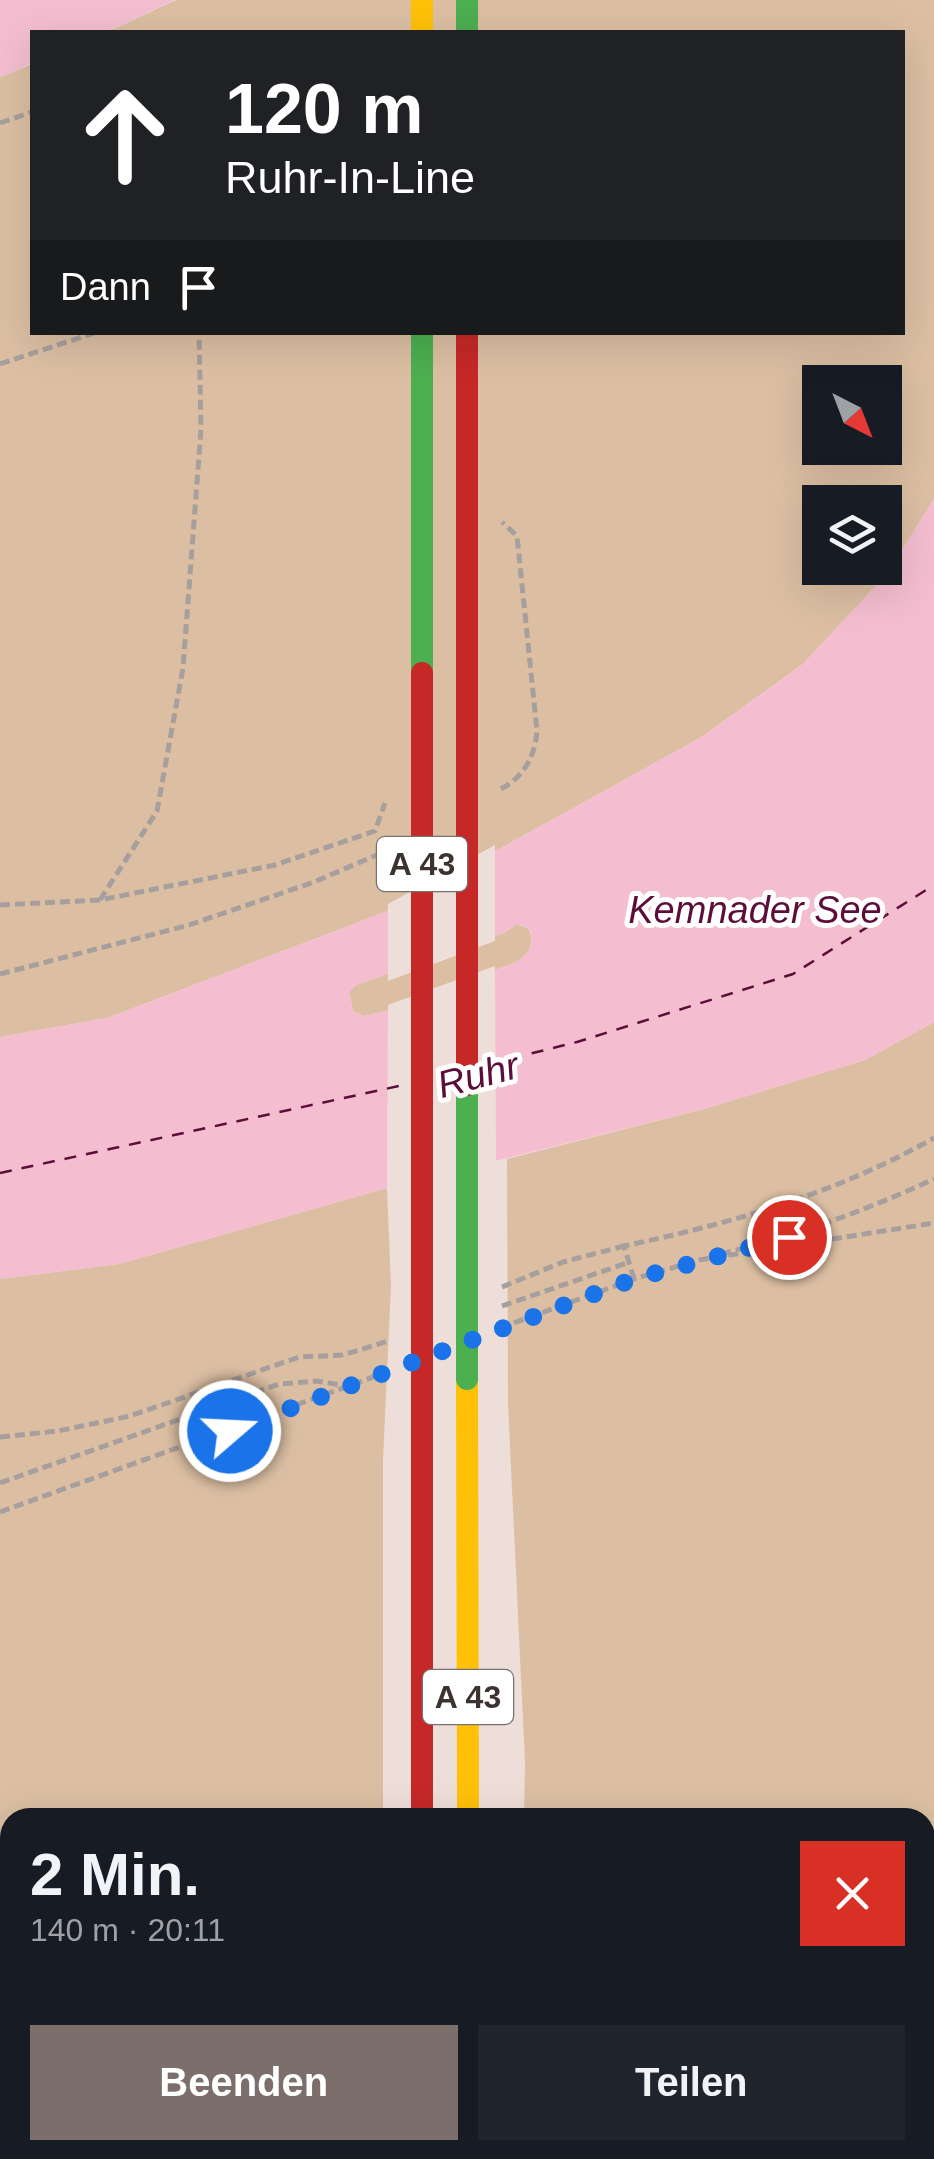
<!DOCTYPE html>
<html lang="de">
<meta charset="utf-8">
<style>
:root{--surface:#171b24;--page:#20242c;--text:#f1f3f6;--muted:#9ea1a6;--accent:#7b6e6b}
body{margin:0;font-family:Arial,sans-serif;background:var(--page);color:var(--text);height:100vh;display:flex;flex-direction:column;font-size:38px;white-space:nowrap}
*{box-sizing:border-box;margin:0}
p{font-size:32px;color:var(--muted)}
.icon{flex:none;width:55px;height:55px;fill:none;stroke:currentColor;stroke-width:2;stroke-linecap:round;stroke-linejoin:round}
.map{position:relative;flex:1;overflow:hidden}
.details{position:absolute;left:0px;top:1808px;width:935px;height:352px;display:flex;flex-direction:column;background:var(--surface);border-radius:30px 30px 0 0;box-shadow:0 10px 40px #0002}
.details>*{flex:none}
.guide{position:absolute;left:30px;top:30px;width:875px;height:305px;border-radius:0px;box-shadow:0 10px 40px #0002;background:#202124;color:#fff;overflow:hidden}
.needle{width:65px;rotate:138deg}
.fabs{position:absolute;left:802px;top:365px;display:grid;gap:20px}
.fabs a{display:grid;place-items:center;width:100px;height:100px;border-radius:0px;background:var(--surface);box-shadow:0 10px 40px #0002;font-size:50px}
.pin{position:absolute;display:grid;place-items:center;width:85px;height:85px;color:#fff;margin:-42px;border:5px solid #fff;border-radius:50%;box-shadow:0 2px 10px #0007}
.me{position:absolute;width:110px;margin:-55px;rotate:71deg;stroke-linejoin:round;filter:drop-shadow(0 0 8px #0008)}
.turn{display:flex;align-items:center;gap:35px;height:210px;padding:0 30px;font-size:45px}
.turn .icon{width:130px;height:130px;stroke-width:2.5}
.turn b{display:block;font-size:70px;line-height:85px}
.then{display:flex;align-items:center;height:95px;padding:0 30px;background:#0003;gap:20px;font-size:38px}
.round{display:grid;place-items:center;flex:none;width:105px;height:105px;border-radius:0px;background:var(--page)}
.summary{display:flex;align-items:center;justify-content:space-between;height:170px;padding:0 30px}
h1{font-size:60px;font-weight:800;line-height:75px}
.action{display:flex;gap:20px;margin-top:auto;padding:20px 30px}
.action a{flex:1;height:115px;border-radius:0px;background:var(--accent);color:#fff;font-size:40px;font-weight:800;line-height:115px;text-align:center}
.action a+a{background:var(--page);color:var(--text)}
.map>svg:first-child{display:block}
</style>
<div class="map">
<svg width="934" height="2159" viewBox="0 0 934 2159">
<rect width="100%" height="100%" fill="#eededa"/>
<g fill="#dcbfa3" fill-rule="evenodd">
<path d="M176,0H934V499L886,575L803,664L700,738L385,912L107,1018L0,1037V77L32,64V332H902V32H107ZM820,382H885V448H820ZM820,502H885V568H820Z"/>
<path d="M517,924L529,929C535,945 529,952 517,962L386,1011L364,1016L353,1011L349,992L356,985L506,932Z"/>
<polygon points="934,1022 934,2159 515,2159 515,2150 925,2150 925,1818 524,1817 525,1762 508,1404 507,1159 704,1109 865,1060"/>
<polygon points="387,1188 391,1286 383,1460 383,1817 10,1818 10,2150 384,2150 384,2159 0,2159 0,1279 119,1264"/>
</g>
<g fill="#f4bed0" fill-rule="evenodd">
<polygon points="0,0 175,0 106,32 32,32 32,63 0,77"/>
<path d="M934,499V1022L865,1060L704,1109L387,1188L119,1264L0,1279V1037L107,1018L385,912L700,738L803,664L886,575ZM517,924L530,929C535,946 529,952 517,962L386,1011L364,1016L353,1011L349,992L356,985L506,932Z"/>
</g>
<g fill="#eededa">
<polygon points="495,845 495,941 388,981 388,904"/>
<polygon points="495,966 496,1167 387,1193 388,1005"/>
</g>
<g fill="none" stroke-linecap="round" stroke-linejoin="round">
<g stroke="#5c0d38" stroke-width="2.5" stroke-dasharray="12 10" stroke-linecap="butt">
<polyline points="489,1064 577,1042 793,974 934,885"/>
<polyline points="0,1173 399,1086"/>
</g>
<g stroke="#a79f9d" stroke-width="5" stroke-dasharray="10 5" stroke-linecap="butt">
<polyline points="0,123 32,112"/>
<polyline points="0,364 97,332"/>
<path d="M501,789C524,777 535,756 537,731L517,536L502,522"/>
<polyline points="100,900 157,811 183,668 201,429 199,332"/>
<polyline points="0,905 100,900 275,865 375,831 385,803"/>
<polyline points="0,974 189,925 314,882 386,851"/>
<path d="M721,1254C800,1234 860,1213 934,1179"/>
<path d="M634,1279L624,1246C733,1223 837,1193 934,1138"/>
<polyline points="502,1287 563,1262 624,1246"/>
<polyline points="502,1306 627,1263"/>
<polyline points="500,1328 634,1279 699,1260 934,1223"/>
<polyline points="0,1437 58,1431 130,1416 299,1357 343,1355 388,1341"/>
<polyline points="0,1483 279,1384 317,1381 347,1386"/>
<polyline points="0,1512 387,1372"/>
</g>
<polyline stroke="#a7a19e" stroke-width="12" points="918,2150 920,2159"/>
<polyline stroke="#4caf50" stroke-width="22" points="467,0 467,32"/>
<g stroke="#ffc107" stroke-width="22">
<polyline points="422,0 422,32"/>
<polyline points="467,1379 468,1818"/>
</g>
<g stroke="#c62828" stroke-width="22">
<polyline points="422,1395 422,1818"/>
<polyline points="420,2150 420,2159"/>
<polyline points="467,2150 467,2159"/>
</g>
<g stroke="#4caf50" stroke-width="22">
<polyline points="422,332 422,673"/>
<polyline points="467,1085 467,1379"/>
</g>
<g stroke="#c62828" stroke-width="22">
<polyline points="467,332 467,1085"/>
<polyline points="422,673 422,1395"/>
</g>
</g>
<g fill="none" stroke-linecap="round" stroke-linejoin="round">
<polyline stroke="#1a73e8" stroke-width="18" stroke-dasharray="0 32.4" points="230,1431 634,1279 789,1237"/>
</g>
<g text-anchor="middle" stroke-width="10" stroke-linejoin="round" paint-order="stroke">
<g fill="#fff" stroke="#77706d" stroke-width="2.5">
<rect x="377" y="837" width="90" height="54" rx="8"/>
<rect x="423" y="1670" width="90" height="54" rx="8"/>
</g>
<g font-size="32" font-weight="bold" fill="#3d322f">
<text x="422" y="875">A 43</text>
<text x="468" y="1708">A 43</text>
</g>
<g font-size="38" font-style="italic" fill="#5c0d38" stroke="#fff">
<text x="755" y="923">Kemnader See</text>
<text transform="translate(478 1075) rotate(-15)" y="13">Ruhr</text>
</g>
</g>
</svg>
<div class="fabs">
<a><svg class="needle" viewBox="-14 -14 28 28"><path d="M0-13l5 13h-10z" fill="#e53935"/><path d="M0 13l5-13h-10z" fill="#9ea1a6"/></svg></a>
<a><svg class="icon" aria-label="layers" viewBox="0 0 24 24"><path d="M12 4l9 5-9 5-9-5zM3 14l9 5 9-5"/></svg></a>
</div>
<div class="pin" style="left:789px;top:1237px;background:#d93025"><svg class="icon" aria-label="arrive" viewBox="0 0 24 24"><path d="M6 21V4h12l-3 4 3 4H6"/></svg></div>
<svg class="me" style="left:230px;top:1431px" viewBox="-20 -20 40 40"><circle r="17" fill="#1a73e8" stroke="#fff" stroke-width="3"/><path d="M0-11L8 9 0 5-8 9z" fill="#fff"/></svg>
<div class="guide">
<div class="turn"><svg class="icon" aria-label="ahead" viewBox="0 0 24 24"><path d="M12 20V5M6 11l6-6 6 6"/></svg><div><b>120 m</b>Ruhr-In-Line</div></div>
<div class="then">Dann<svg class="icon" aria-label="arrive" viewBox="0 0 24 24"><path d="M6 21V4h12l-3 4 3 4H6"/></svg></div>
</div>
<section class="details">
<div class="summary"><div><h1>2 Min.</h1><p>140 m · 20:11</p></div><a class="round" style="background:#d93025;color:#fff"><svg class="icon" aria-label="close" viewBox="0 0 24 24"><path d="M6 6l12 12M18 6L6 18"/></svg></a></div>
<div class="action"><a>Beenden</a><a>Teilen</a></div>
</section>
</div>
